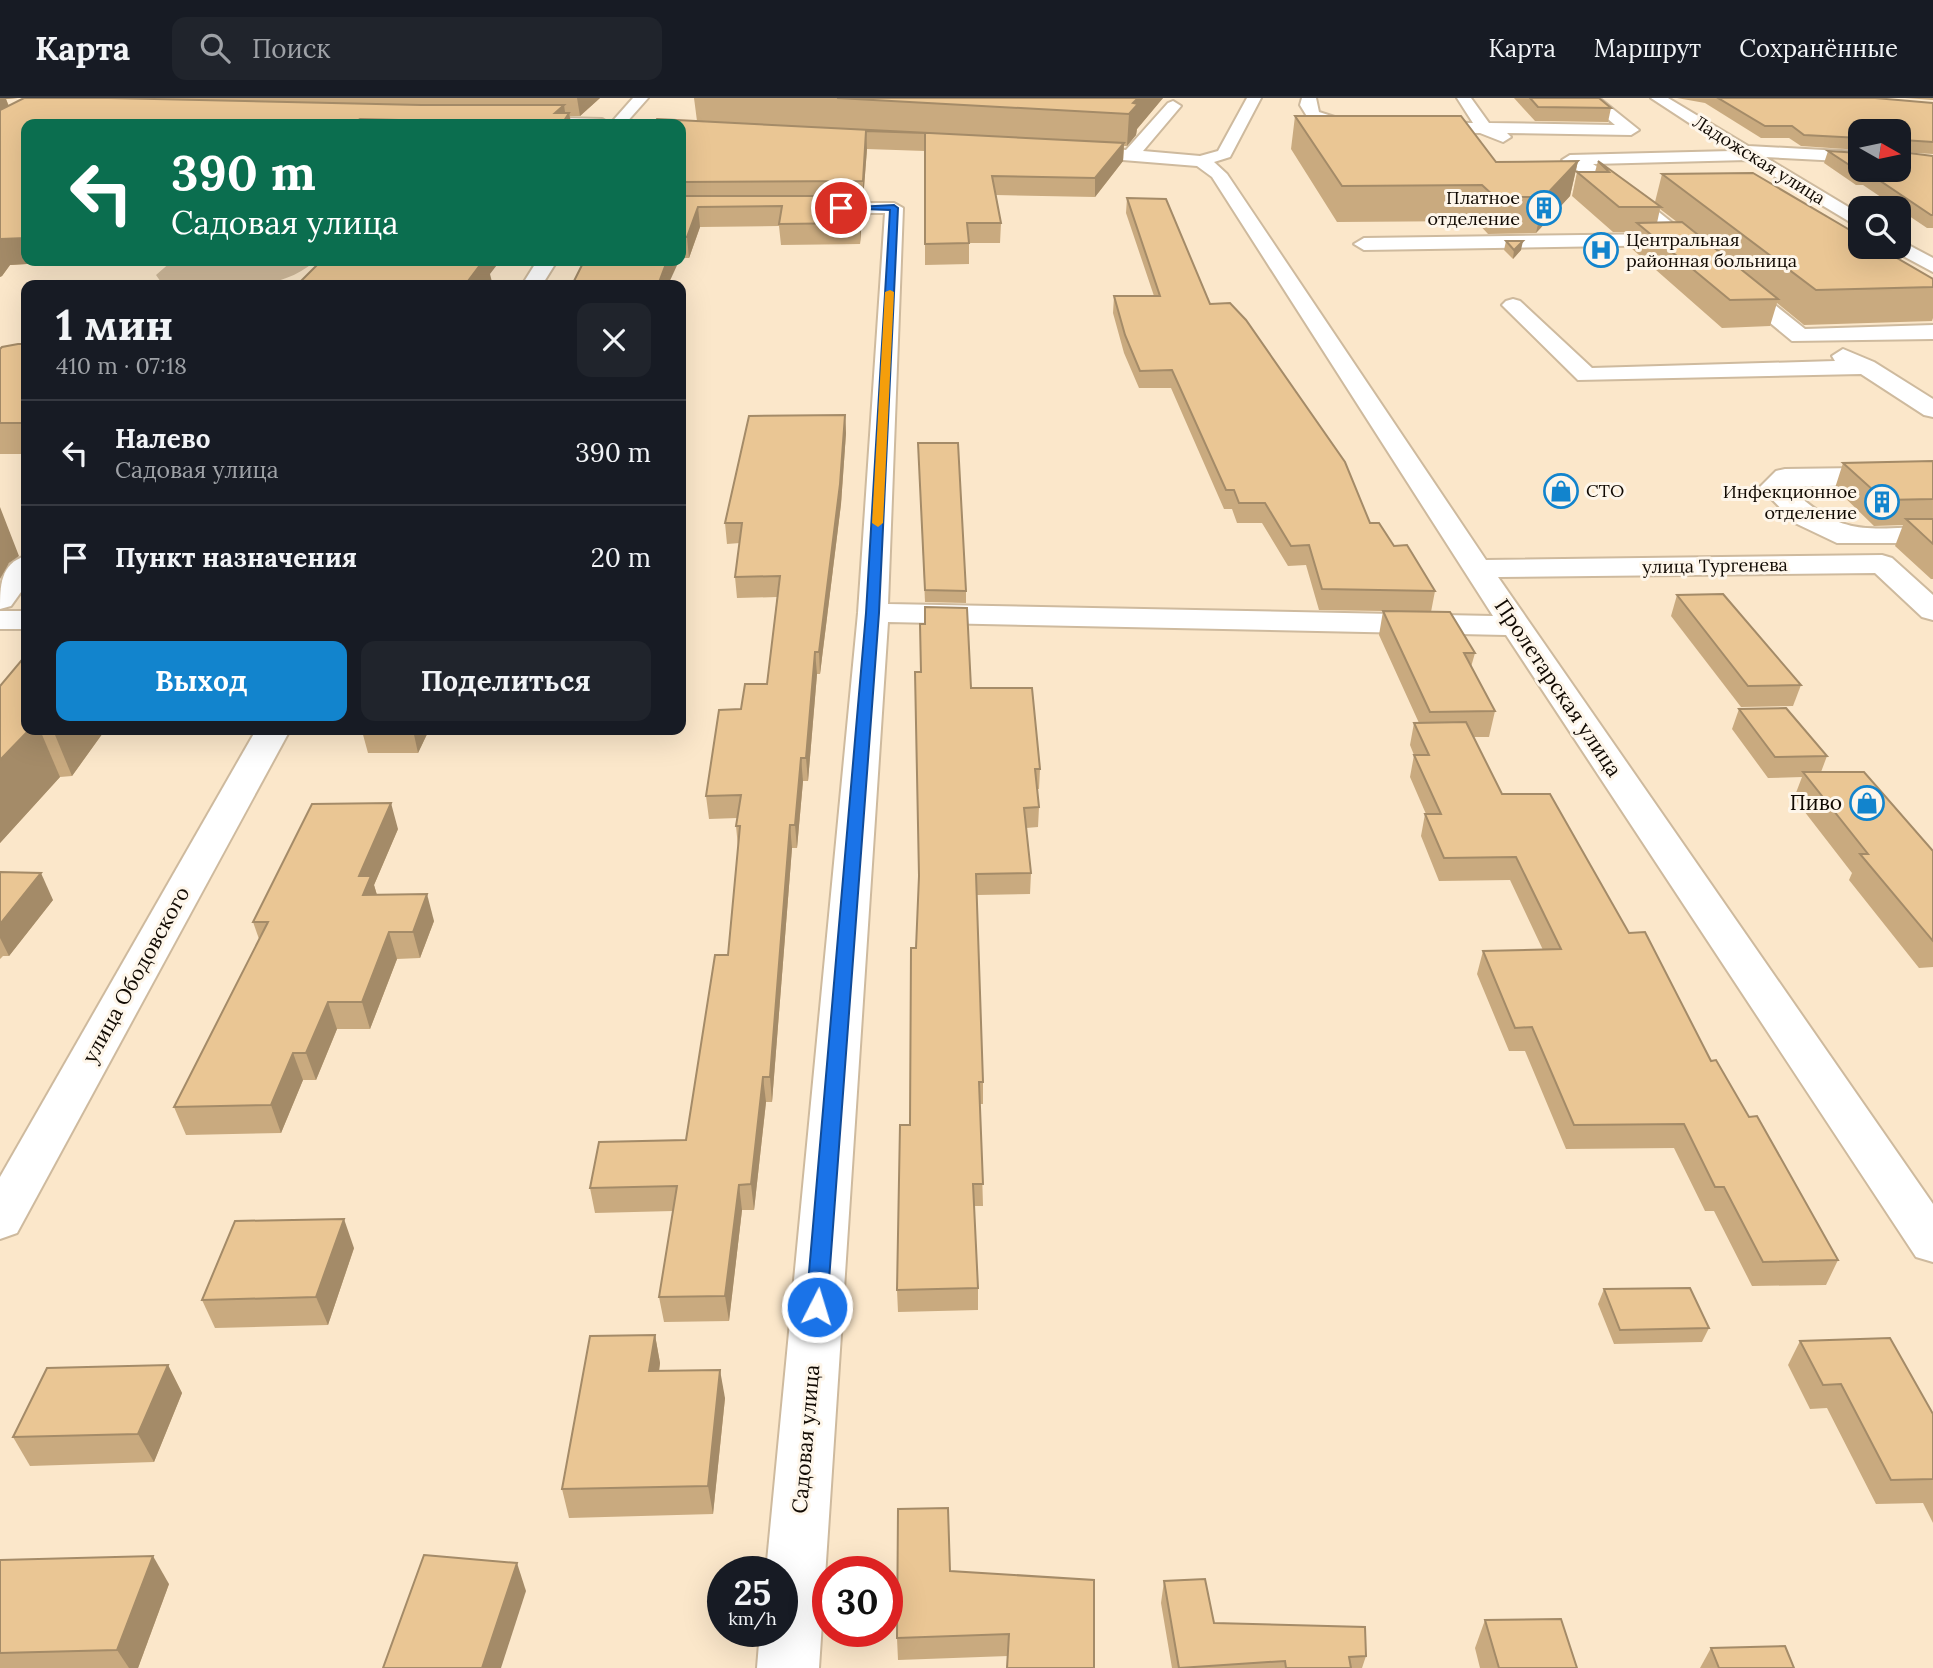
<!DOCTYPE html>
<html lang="ru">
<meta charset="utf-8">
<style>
:root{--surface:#171b24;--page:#20242c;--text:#f1f3f6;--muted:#9ea1a6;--line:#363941;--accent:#1284cd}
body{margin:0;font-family:Lora,serif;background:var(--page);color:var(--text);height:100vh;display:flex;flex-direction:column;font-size:26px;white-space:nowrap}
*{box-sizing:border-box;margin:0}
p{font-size:23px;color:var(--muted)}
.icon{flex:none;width:38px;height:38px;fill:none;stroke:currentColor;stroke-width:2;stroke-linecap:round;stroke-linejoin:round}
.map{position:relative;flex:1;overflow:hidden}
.side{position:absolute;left:21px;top:182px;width:665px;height:455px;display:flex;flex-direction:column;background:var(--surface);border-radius:14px;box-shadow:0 7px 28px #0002}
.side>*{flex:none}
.guide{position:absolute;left:21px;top:21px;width:665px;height:147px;border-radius:14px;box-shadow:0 7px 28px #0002;background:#0b6e4f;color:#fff;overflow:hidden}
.needle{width:46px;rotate:99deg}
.controls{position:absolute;left:1848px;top:21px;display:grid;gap:14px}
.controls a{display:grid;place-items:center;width:63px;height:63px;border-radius:14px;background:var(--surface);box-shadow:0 7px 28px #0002;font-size:35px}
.speed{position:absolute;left:707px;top:1458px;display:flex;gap:14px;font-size:35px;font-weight:700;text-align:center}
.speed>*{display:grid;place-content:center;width:91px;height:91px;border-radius:50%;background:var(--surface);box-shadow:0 7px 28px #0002;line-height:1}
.speed small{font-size:18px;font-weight:400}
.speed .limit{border:10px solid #d22;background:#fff;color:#111}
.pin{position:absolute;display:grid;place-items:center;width:60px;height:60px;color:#fff;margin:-30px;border:4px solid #fff;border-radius:50%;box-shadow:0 2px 7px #0007}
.me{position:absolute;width:77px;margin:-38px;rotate:5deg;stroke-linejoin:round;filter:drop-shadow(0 0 5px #0008)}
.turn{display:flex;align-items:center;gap:24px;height:147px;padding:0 35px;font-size:32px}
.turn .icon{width:91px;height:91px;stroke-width:2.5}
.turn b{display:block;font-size:49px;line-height:60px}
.round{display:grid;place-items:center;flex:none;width:74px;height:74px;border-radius:14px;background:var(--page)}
.headline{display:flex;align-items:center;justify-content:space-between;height:119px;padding:0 35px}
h1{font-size:42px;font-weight:700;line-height:52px}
.action{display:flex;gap:14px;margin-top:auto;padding:14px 35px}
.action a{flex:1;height:80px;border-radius:14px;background:var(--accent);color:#fff;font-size:28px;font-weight:700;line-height:80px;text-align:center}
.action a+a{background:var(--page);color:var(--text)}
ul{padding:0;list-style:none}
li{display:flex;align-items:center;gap:21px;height:105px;padding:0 35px;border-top:2px solid var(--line)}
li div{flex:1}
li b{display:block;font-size:26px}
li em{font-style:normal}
header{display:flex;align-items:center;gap:42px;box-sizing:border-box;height:98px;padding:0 35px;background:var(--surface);border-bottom:2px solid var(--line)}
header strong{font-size:33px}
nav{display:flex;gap:38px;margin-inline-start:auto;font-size:24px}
.search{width:490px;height:63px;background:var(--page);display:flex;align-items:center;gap:18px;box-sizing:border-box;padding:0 24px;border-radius:14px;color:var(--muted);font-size:26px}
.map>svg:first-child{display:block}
</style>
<header>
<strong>Карта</strong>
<div class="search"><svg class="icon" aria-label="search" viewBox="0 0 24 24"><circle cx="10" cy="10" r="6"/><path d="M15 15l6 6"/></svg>Поиск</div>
<nav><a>Карта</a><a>Маршрут</a><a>Сохранённые</a></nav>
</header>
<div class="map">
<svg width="1933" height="1570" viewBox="0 0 1933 1570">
<rect width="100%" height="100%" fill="#fbe7ca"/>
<path fill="#d0ba9b" d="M172,163H315C274,199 214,187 163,187L156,177Z"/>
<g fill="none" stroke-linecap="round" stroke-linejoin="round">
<g stroke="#ceba9e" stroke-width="4">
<g id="minor">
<polygon points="633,0 648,0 625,26 512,24 520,19 602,21 610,26"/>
<polygon points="1247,0 1261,0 1230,59 1214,64 1227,76 1486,462 1882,457 1892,460 1933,497 1933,522 1922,519 1875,475 1498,479 1933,1106 1933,1164 1916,1159 1506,537 888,524 819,1570 757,1570 760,1533 782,1533 782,1474 766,1474 858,515 885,115 809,115 800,110 809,105 894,105 903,110 888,506 1493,518 1212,79 1197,68 1073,58 1065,53 1073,48 1126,52 1168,5 1173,3 1181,8 1143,53 1200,58 1218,53"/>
<polygon points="1302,0 1316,0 1319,14 1347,23 1473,25 1457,0 1471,0 1489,25 1615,27 1583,0 1599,0 1639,32 1631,37 1507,35 1511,39 1503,44 1480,35 1346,33 1308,20 1300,7"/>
<polygon points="1651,0 1668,0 1748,48 1860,54 1860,64 1765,59 1860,116 1860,130 1747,62 1593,66 1635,95 1805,231 1933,227 1933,241 1792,243 1676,147 1364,152 1354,146 1364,140 1662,136 1623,103 1562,62 1570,57 1732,53"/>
<polygon points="1899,142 1933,160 1933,174 1892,152 1890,149 1899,149"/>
<polygon points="537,163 557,163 542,187 522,187"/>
<polygon points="1513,201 1520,203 1592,270 1835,263 1832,258 1843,251 1874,264 1933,301 1933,319 1924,317 1861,276 1578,282 1506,211 1502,207 1506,203"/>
<path d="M1933,369V385L1789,389C1843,440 1863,430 1933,429V445H1837L1795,425L1760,389L1776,373L1785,371Z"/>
<path d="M26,458V487L11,508L0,511C0,489 0,465 26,458Z"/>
<rect x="0" y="513" width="26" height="18"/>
<polygon points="256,632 290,632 17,1135 0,1141 0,1079"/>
</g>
</g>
<use href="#minor" fill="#fff" fill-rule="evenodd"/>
</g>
<g fill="#c9aa7f" fill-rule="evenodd">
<polygon points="0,0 18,0 6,1 9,8 24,0 600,0 580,18 570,18 571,26 26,26 26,163 78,163 10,167 2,178 0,179"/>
<polygon points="694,0 1163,0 1137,31 1136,37 1127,48 1124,48 1123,63 1095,99 996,97 1001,125 1000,145 969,145 969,166 925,167 925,53 867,51 863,102 862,102 862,118 860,146 781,147 779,128 700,129 689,160 681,160 681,26 697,23"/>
<polygon points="1514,0 1599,0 1611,10 1608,24 1535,23"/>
<polygon points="1677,0 1875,0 1933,5 1933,56 1900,54 1933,58 1933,130 1927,130 1863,87 1856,87 1824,65 1828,53 1899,72 1860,33 1860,52 1801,48 1789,40 1761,40 1705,5"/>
<polygon points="1905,0 1933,0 1933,2"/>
<polygon points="1295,18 1496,64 1578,63 1570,98 1536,135 1488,136 1476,123 1337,124 1291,51"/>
<path d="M1598,63L1655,104L1662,76L1933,181V220L1932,223L1804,227L1777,205L1770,228L1722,230L1631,150L1635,134H1613L1572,98L1577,74H1595ZM1660,111L1677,124L1657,125Z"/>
<polygon points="1127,100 1210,206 1370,425 1394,448 1435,493 1431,514 1475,555 1471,569 1495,613 1489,639 1473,639 1502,696 1629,835 1711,963 1749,1019 1838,1162 1826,1187 1752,1188 1714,1113 1705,1113 1674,1050 1566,1051 1525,953 1509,953 1477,876 1483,853 1543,852 1510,782 1439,783 1421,738 1425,716 1426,716 1410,679 1414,657 1410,647 1414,625 1419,625 1379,537 1383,513 1319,512 1306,467 1288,468 1262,425 1237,425 1232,411 1224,411 1171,290 1139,290 1124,255 1113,215 1114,198 1154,198 1126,115"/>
<polygon points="1506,143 1521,152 1513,161 1504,152"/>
<polygon points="26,246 26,356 0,356 0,251"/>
<polygon points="845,317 846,335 841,406 820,576 817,576 808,683 803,683 797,750 792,750 772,1004 766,1004 754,1112 742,1112 729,1223 664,1224 659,1199 673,1113 595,1115 590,1090 686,1042 728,857 738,749 736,728 737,720 709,721 706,698 741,611 767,586 777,499 737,500 735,479 740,445 727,446 725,425"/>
<polygon points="918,345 966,493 966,505 925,504"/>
<polygon points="1933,363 1933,481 1931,481 1895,448 1903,427 1874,428 1835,390 1843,365"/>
<polygon points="1677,497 1801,587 1793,608 1741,609 1671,518"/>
<polygon points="0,588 26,632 105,632 72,678 60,679 0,745"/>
<polygon points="971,590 1040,671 1039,691 1037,691 1039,709 1038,729 1026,730 1031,775 1030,796 977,797 983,984 983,1006 980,1006 983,1108 974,1108 978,1190 978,1212 898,1214 897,1192 910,1027 916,850"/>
<polygon points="1739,611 1827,658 1821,674 1933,753 1933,869 1919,870 1849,782 1852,775 1794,700 1802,679 1768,680 1732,631"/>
<polygon points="429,632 418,655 368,655 362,633"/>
<polygon points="398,731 374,787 377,797 434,823 420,860 397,861 370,931 337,931 316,982 303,982 281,1035 186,1037 174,1009 259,841 253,824"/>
<polygon points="0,774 53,802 9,858 3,858 0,861"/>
<polygon points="354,1150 328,1227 215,1230 202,1202"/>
<polygon points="1604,1191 1709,1230 1702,1244 1614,1246 1598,1206"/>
<polygon points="655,1237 660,1265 659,1273 725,1300 713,1416 569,1420 562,1391"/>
<polygon points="1800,1243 1933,1316 1933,1425 1923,1405 1876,1406 1827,1310 1810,1311 1788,1267"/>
<polygon points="168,1267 182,1295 154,1364 30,1368 13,1339"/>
<polygon points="0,1462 169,1486 138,1570 0,1570"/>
<polygon points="950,1473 1094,1570 1008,1558 898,1562 897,1540"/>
<polygon points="1164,1483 1214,1525 1366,1558 1362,1570 1172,1570 1161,1505"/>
<polygon points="1485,1522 1577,1570 1480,1570 1475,1550"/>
<polygon points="1711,1550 1794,1570 1700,1570"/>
</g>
<g fill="#a48b68">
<polygon points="0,0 18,0 6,1 11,15 0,22"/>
<polygon points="577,0 600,0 580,18"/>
<polygon points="1138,0 1163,0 1137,31 1136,37 1127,48 1129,16 1133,5"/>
<polygon points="564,7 566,21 569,15 571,26 556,26 555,15"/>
<polygon points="360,21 361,26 352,26"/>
<polygon points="866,33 867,51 863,102 863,83"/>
<polygon points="1124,45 1123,63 1095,99 1095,80"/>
<polygon points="1578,63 1570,98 1536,135 1544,99"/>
<polygon points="862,98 862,118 860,146 860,125"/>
<polygon points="698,109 700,129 689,160 687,139"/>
<polygon points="26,140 26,163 78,163 10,167 2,178 0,179 0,143 1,141"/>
<polygon points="1523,143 1521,152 1513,161 1514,152"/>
<polygon points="480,163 500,163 490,176 492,184 489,187 465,187"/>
<polygon points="667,163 679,163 668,187 658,187"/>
<polygon points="845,317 846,335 841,406 820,576 819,554"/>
<polygon points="0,409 19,458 9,465 0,481"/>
<polygon points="815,554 817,576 808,683 806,660"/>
<polygon points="29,632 40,632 60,679 0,745 0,662"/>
<polygon points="53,632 105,632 72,678"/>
<polygon points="413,632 429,632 418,655"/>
<polygon points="801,660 803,683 797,750 795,727"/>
<polygon points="391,705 398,731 374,787 379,804 371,824 359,778"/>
<polygon points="790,727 792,750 772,1004 770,979"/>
<polygon points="41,775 53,802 9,858 0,840 0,826"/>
<polygon points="427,796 434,823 420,860 413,834"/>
<polygon points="389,834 397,861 370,931 362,904"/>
<polygon points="328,904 337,931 316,982 306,955"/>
<polygon points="293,955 303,982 281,1035 271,1007"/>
<polygon points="763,979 766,1004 754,1112 751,1086"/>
<polygon points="739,1087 742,1112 729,1223 725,1198"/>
<polygon points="344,1121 354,1150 328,1227 316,1199"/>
<polygon points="655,1237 660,1265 655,1302 649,1273"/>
<polygon points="168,1267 182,1295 154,1364 138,1336"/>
<polygon points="720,1272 725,1300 713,1416 708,1388"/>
<polygon points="153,1458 169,1486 138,1570 129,1570 117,1552"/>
<polygon points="517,1465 526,1493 501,1570 482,1570"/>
</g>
<g fill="#eac694" stroke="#a48b68" stroke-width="2">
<polygon points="24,0 109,0 421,7 564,7 555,15 569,15 562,26 475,26 476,24 360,21 352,26 26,26 26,140 1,141 0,143 0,12"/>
<polygon points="837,0 1138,0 1133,5 1138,6 1129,16"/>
<polygon points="1530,0 1599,0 1611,10 1538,9"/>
<polygon points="1718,0 1875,0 1933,5 1933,44 1903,42 1900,54 1933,58 1933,117 1931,117 1867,74 1860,74 1828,53 1860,55 1860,72 1899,72 1899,33 1860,33 1860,40 1804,37 1792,28 1765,28"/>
<polygon points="1295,18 1461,18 1496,64 1578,63 1544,99 1495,99 1482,87 1342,88"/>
<polygon points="657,21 1124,45 1095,80 992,78 1001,125 967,125 969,145 925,146 925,35 866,33 863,83 681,84 681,26 654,26"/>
<polygon points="1598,63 1661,109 1619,109 1577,74 1609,74"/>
<polygon points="1753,75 1860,138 1860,149 1878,149 1933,181 1933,189 1816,192 1662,76"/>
<polygon points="681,98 862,98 860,125 779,126 782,108 698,109 687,139 681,139"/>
<polygon points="1127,100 1166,101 1210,206 1230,205 1246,222 1345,364 1370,425 1379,425 1394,448 1407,447 1435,493 1322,491 1309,447 1291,448 1265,405 1239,405 1234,392 1226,392 1172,272 1140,273 1125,237 1114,198 1160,198"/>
<polygon points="1682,124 1778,201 1730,202 1637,125"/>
<polygon points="1506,143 1523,143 1514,152"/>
<polygon points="321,163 483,163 465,187 297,187"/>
<polygon points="584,163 667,163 658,187 572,187"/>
<polygon points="18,246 26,246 26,325 0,325 0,251 2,249"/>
<polygon points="845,317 840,386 819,554 815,554 806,660 801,660 795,727 790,727 770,979 763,979 751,1086 739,1087 725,1198 659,1199 677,1088 590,1090 599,1044 686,1042 715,857 728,857 740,728 736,728 741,697 706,698 719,612 741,611 745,586 767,586 780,478 735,479 742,425 725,425 749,318"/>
<polygon points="918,345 958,345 966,493 925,492"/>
<polygon points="1933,363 1933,401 1884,402 1843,365"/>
<polygon points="1906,421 1933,421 1933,446"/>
<polygon points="1723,496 1801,587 1748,588 1677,497"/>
<polygon points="925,509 967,510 971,590 1032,590 1040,671 1035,671 1039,709 1024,710 1031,775 976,776 983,984 979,984 983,1086 973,1086 978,1190 897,1192 900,1027 910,1027 911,850 916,850 919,778 915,574 921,574 920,526 925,526"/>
<polygon points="1383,513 1450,514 1475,555 1464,555 1495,613 1430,614"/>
<polygon points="26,557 26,632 29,632 0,662 0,588"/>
<polygon points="1786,610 1827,658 1775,659 1739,611"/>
<polygon points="1466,624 1502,696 1550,696 1629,835 1645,834 1711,963 1716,962 1749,1019 1757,1018 1838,1162 1763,1164 1724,1089 1715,1089 1684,1026 1574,1027 1532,929 1515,930 1483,853 1561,851 1516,759 1444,760 1425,716 1441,716 1414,657 1429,657 1414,625"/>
<polygon points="363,632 413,632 362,633"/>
<polygon points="1803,674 1864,674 1933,753 1933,843 1860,756 1868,756"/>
<polygon points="391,705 359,778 371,778 363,797 427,796 413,834 389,834 362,904 328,904 306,955 293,955 271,1007 174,1009 268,824 253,824 312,706"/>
<polygon points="0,774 41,775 0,826"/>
<polygon points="344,1121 316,1199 202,1202 235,1123"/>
<polygon points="1690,1190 1709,1230 1620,1232 1604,1191"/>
<polygon points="655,1237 649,1273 720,1272 708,1388 562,1391 590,1238"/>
<polygon points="1890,1240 1933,1316 1933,1381 1891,1382 1841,1286 1823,1287 1800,1243"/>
<polygon points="168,1267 138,1336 13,1339 47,1270"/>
<polygon points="948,1410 950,1473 1094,1482 1094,1570 1007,1570 1009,1536 897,1540 898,1411"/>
<polygon points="424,1457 517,1465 482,1570 383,1570"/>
<polygon points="153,1458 117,1552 0,1555 0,1462"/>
<polygon points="1205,1481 1214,1525 1365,1529 1366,1558 1349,1559 1351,1570 1286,1570 1285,1563 1179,1570 1164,1483"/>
<polygon points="1561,1521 1577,1570 1499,1570 1485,1522"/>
<polygon points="1785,1548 1794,1570 1719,1570 1711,1550"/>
</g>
<polygon fill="#1a73e8" stroke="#114b97" stroke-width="2" points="894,107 898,110 879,515 827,1209 824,1215 817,1218 809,1215 806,1209 866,515 890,112 837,110"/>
<polygon fill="#f59e0b" points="890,192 894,194 883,425 878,429 872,425 885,194"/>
<defs>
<g id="building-ring" transform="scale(1.75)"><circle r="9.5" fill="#fef6ea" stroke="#1284cd" stroke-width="1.5"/><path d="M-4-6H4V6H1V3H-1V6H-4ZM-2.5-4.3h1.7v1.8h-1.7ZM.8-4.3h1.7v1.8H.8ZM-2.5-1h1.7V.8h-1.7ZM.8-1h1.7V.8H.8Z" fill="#1284cd"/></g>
<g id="hospital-ring" transform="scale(1.75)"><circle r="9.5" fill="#fef6ea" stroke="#1284cd" stroke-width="1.5"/><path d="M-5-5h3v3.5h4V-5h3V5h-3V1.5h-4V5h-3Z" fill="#1284cd"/></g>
<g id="shop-ring" transform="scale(1.75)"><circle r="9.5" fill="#fef6ea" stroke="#1284cd" stroke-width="1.5"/><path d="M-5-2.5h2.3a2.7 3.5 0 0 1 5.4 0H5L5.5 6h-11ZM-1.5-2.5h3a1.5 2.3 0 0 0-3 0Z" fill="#1284cd"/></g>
</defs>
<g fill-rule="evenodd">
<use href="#building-ring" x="1544" y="110"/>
<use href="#hospital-ring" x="1601" y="152"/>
<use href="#shop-ring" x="1561" y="393"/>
<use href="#building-ring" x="1882" y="404"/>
<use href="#shop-ring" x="1867" y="705"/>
</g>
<g text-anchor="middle" stroke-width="6" stroke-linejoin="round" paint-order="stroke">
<g font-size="18" fill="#110a03" stroke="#fef6ea">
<text transform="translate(1759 62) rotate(32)" y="6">Ладожская улица</text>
<text transform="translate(1715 468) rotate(-1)" y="6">улица Тургенева</text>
</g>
<g font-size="18" fill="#110a03" stroke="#fef6ea" text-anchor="end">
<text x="1520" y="106">Платное<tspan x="1520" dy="21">отделение</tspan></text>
<text x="1626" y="148" text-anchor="start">Центральная<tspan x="1626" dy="21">районная больница</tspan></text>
<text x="1586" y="399" text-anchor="start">СТО</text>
<text x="1857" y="400">Инфекционное<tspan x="1857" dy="21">отделение</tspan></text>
</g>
<g font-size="21" fill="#110a03" stroke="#fef6ea">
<text transform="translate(1558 590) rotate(56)" y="7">Пролетарская улица</text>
<text transform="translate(136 877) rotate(-61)" y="7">улица Ободовского</text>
<text transform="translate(806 1341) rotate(-85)" y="7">Садовая улица</text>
</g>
<g font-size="21" fill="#110a03" stroke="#fef6ea" text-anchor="end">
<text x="1842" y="712">Пиво</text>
</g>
</g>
</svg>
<div class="controls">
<a><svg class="needle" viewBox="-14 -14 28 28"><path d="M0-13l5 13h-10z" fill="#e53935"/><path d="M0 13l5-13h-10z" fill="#9ea1a6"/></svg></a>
<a><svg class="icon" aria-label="search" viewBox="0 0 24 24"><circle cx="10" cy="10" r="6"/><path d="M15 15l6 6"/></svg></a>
</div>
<div class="speed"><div>25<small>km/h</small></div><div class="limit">30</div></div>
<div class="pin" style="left:841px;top:110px;background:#d93025"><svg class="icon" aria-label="arrive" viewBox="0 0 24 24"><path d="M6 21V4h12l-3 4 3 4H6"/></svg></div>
<svg class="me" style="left:817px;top:1209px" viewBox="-20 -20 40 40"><circle r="17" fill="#1a73e8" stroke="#fff" stroke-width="3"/><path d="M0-11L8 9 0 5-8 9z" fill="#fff"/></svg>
<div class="guide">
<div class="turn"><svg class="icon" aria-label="left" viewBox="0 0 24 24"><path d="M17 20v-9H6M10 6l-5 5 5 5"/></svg><div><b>390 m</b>Садовая улица</div></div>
</div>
<section class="side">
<div class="headline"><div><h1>1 мин</h1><p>410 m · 07:18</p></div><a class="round"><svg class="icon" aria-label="close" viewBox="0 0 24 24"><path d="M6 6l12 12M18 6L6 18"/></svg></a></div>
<ul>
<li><svg class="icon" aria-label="left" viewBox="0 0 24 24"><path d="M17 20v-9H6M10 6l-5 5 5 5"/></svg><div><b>Налево</b><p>Садовая улица</p></div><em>390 m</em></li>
<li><svg class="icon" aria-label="arrive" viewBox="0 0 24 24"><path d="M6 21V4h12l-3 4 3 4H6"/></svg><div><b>Пункт назначения</b></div><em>20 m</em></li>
</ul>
<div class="action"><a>Выход</a><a>Поделиться</a></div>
</section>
</div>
